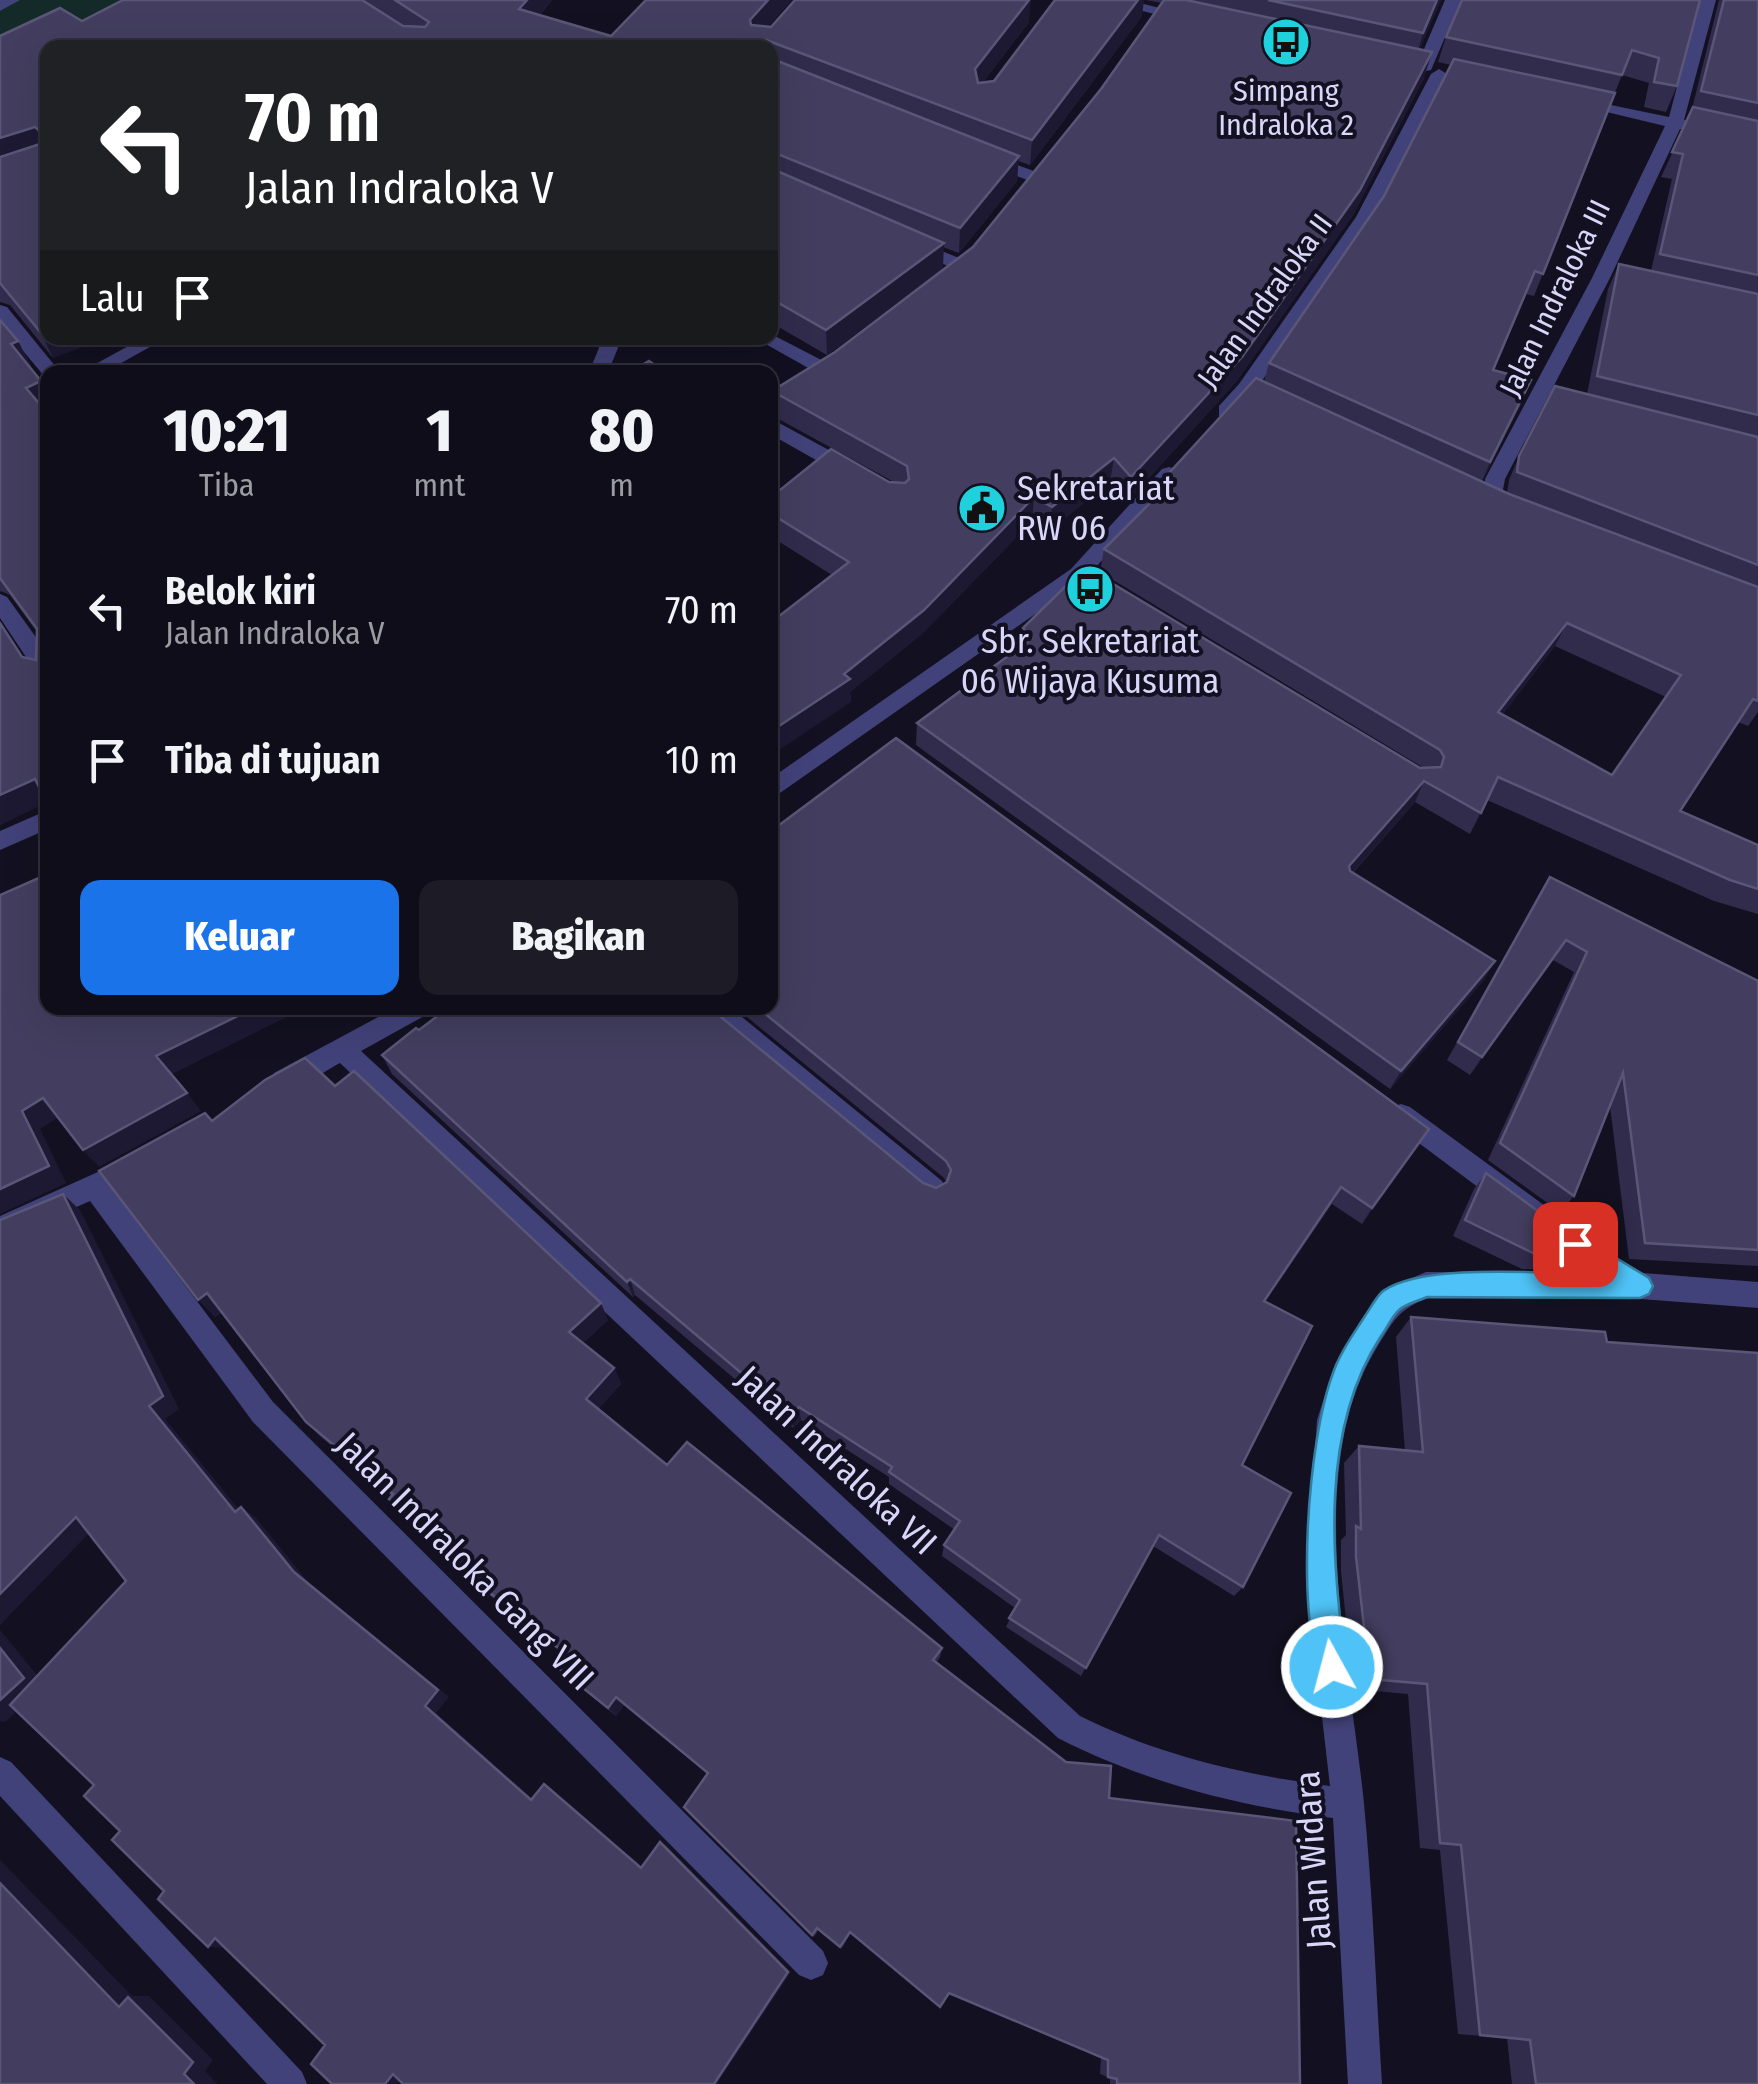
<!DOCTYPE html>
<html lang="id">
<style>
:root{--surface:#0e0d19;--page:#1c1b26;--text:#f1f3f6;--muted:#9b9ca2;--line:#2e2d38;--accent:#1a73e8}
body{margin:0;font-family:"Fira Sans Condensed",sans-serif;background:var(--page);color:var(--text);height:100vh;display:flex;flex-direction:column;font-size:38px;white-space:nowrap}
*{box-sizing:border-box;margin:0}
p{font-size:32px;color:var(--muted)}
.icon{flex:none;width:55px;height:55px;fill:none;stroke:currentColor;stroke-width:2;stroke-linecap:round;stroke-linejoin:round}
.map{position:relative;flex:1;overflow:hidden}
.panel{position:absolute;left:40px;top:365px;width:738px;height:650px;display:flex;flex-direction:column;background:var(--surface);border-radius:20px;box-shadow:0 10px 40px #0002,0 0 0 2px var(--line)}
.panel>*{flex:none}
.banner{position:absolute;left:40px;top:40px;width:738px;height:305px;border-radius:20px;box-shadow:0 10px 40px #0002,0 0 0 2px var(--line);background:#202124;color:#fff;overflow:hidden}
.pin{position:absolute;display:grid;place-items:center;width:85px;height:85px;color:#fff;margin:-42px;border-radius:20px;box-shadow:0 5px 15px #0006}
.me{position:absolute;width:110px;margin:-55px;rotate:353deg;stroke-linejoin:round;filter:drop-shadow(0 0 8px #0008)}
.turn{display:flex;align-items:center;gap:35px;height:210px;padding:0 40px;font-size:45px}
.turn .icon{width:130px;height:130px;stroke-width:2.5}
.turn b{display:block;font-size:70px;line-height:85px}
.then{display:flex;align-items:center;height:95px;padding:0 40px;background:#0003;gap:20px;font-size:38px}
.eta{display:flex;justify-content:space-evenly;align-items:center;height:170px;text-align:center}
.eta b{font-size:60px;font-weight:800;line-height:70px}
.action{display:flex;gap:20px;margin-top:auto;padding:20px 40px}
.action a{flex:1;height:115px;border-radius:20px;background:var(--accent);color:#fff;font-size:40px;font-weight:800;line-height:115px;text-align:center}
.action a+a{background:var(--page);color:var(--text)}
ul{padding:0;list-style:none}
li{display:flex;align-items:center;gap:30px;height:150px;padding:0 40px}
li div{flex:1}
li b{display:block;font-size:38px}
li em{font-style:normal}
.map>svg:first-child{display:block}
</style>
<div class="map">
<svg width="1758" height="2084" viewBox="0 0 1758 2084">
<rect width="100%" height="100%" fill="#131121"/>
<polygon fill="#142a28" points="0,0 145,0 0,68"/>
<g fill="none" stroke-linecap="round" stroke-linejoin="round">
<g fill="#42427a" fill-rule="evenodd">
<polygon points="0,0 20,0 0,11"/>
<polygon points="1098,0 1128,0 1199,18 1191,23"/>
<polygon points="1445,0 1461,0 1431,70 1417,73 1415,70"/>
<polygon points="1700,0 1716,0 1684,120 1758,135 1758,145 1680,129 1610,278 1505,479 1500,505 1486,505 1485,479 1592,278 1665,126 1569,103 1577,98 1669,117"/>
<polygon points="1439,69 1447,74 1374,217 1253,394 1233,416 1219,416 1219,406 1239,384 1356,217 1431,74"/>
<polygon points="987,154 1039,173 1042,177 1033,182 981,163 978,159"/>
<polygon points="912,239 969,262 972,266 963,272 906,249 906,241"/>
<polygon points="0,305 7,307 60,372 48,372 48,377 44,376 0,323"/>
<polygon points="771,334 833,366 836,370 826,376 819,374 755,338 770,338"/>
<polygon points="143,338 166,338 105,372 81,372"/>
<polygon points="593,338 611,338 618,348 608,372 589,372 599,348"/>
<polygon points="770,418 860,467 860,477 846,477 770,434"/>
<polygon points="1169,467 1176,469 1176,479 1085,579 770,800 770,779 1071,569 1162,469"/>
<polygon points="0,594 7,597 48,654 48,680 40,678 0,618"/>
<polygon points="48,810 48,829 0,850 0,831"/>
<path d="M395,1008H429L426,1015L361,1051L1080,1716C1158,1755 1244,1775 1330,1786L1306,1579L1317,1420L1335,1364L1381,1291L1426,1272L1593,1273L1392,1123L1388,1115L1392,1107L1401,1104L1410,1107L1616,1258L1643,1273L1758,1282V1308L1641,1299L1427,1298C1396,1311 1393,1322 1376,1349C1302,1470 1351,1669 1364,1804C1373,1897 1376,1991 1382,2084H1348L1333,1818C1237,1806 1144,1782 1058,1738L340,1063C322,1072 294,1096 274,1089L270,1081L274,1073Z"/>
<polygon points="702,1008 731,1008 942,1181 946,1189 942,1197 933,1201 924,1197 705,1015"/>
<polygon points="109,1167 118,1171 122,1179 113,1190 273,1402 823,1951 828,1963 823,1975 811,1980 799,1975 253,1422 90,1201 0,1241 0,1216"/>
<polygon points="0,1757 11,1762 302,2072 307,2084 267,2084 0,1796"/>
</g>
</g>
<g fill="#312c4c" fill-rule="evenodd">
<polygon points="363,0 552,0 540,15 611,36 791,0 768,27 1029,22 983,82 994,81 1142,16 1030,165 1018,161 1017,181 959,253 943,247 943,268 827,355 770,322 770,48 48,48 53,358 10,305 0,302 0,36 82,21"/>
<polygon points="1146,0 1441,0 1419,50 1424,78 1353,215 1236,382 1127,502 1110,482 1049,531 1032,521 923,633 850,692 851,702 774,620 832,575 770,536 770,498 894,482 773,416 772,391 835,352 973,247 1101,89 1162,3"/>
<path d="M1700,0L1677,86L1666,112L1644,107L1649,83L1622,75L1534,296L1526,294L1494,370L1531,380L1522,402L1482,481L1507,493L1509,480L1519,456L1587,394L1608,289L1619,264L1651,271L1672,179L1661,177L1691,113L1719,0H1758V712L1748,726L1738,722L1680,811L1758,845V914L1714,901L1487,800L1470,834L1415,802L1353,873L1495,961L1483,981L1390,1089L916,745L917,723L1021,646L1023,628L1420,768H1424L1100,572L1104,549L1146,506L1148,496L1264,382L1269,363L1384,196L1451,65L1438,62L1446,37ZM1555,646L1666,697L1612,775L1502,715Z"/>
<polygon points="0,320 18,341 31,366 30,367 41,381 48,393 48,409 44,410 46,802 0,825 22,657 36,660 37,632 10,595 1,591 0,592"/>
<polygon points="1550,877 1758,981 1758,1266 1629,1259 1610,1106 1574,1196 1560,1212 1488,1160 1574,972 1553,960 1470,1075 1447,1060"/>
<polygon points="736,1008 770,1008 1429,1129 1362,1224 1332,1204 1265,1302 1242,1465 1243,1587 1234,1596 1153,1546 1081,1676 1006,1627 1015,1608 942,1556 944,1545 955,1530 889,1484 889,1477 801,1420 793,1428 635,1295 633,1297 392,1074 382,1055 419,1030 936,1188 946,1182 944,1178"/>
<polygon points="335,1086 608,1320 583,1343 614,1368 621,1384 598,1409 667,1465 942,1648 940,1657 936,1663 1109,1798 1300,2084 1110,2084 1110,2078 1100,2074 1101,2058 850,1934 842,1948 819,1929 814,1937 708,1774 624,1705 616,1716 562,1672 552,1663 561,1652 451,1564 439,1552 444,1546 402,1512 389,1499 392,1496 321,1437 306,1422 222,1312 215,1317 212,1121"/>
<polygon points="1486,1173 1551,1254 1537,1269 1522,1269 1453,1236 1474,1189"/>
<polygon points="1411,1317 1758,2084 1512,2084 1507,2038 1458,2034 1440,1850 1420,1848 1408,1694 1353,1689 1341,1571 1341,1540 1346,1535 1344,1463 1359,1446 1405,1451 1396,1337"/>
</g>
<g fill="#1d1933">
<polygon points="527,0 552,0 524,34 519,9"/>
<polygon points="768,0 791,0 752,46 750,20"/>
<polygon points="1029,0 1031,0 1029,22 974,94 975,69"/>
<polygon points="1138,0 1144,0 1142,16 1030,165 1032,140"/>
<polygon points="1437,0 1441,0 1416,58 1423,33"/>
<polygon points="1432,52 1424,78 1353,215 1236,382 1127,502 1131,477"/>
<polygon points="35,127 47,152 0,167 0,138"/>
<polygon points="1019,156 1017,181 959,253 960,228"/>
<polygon points="944,243 943,268 827,355 826,330"/>
<polygon points="48,330 48,338 107,338 53,358 41,333"/>
<polygon points="18,341 31,366 24,369 11,344"/>
<polygon points="1531,380 1522,402 1481,484 1490,462"/>
<polygon points="41,381 48,393 48,409 39,413 26,388"/>
<polygon points="1114,458 1110,482 1049,531 1052,507"/>
<polygon points="1034,497 1032,521 923,633 850,692 851,702 770,756 770,732 844,674"/>
<polygon points="1567,623 1555,646 1487,735 1498,712"/>
<polygon points="35,779 48,802 0,825 0,795"/>
<polygon points="1424,781 1415,802 1340,887 1349,866"/>
<polygon points="1566,940 1553,960 1470,1075 1482,1057"/>
<polygon points="1495,961 1483,981 1390,1089 1401,1071"/>
<polygon points="254,1008 305,1008 170,1075 156,1056"/>
<polygon points="187,1093 201,1111 99,1167 83,1150"/>
<polygon points="43,1098 60,1116 40,1129 66,1183 0,1214 0,1189 22,1111"/>
<polygon points="1429,1129 1417,1147 1362,1224 1372,1208"/>
<polygon points="1341,1187 1332,1204 1255,1316 1264,1301"/>
<polygon points="63,1194 80,1210 179,1409 165,1419 250,1523 235,1512 149,1406"/>
<polygon points="630,1279 635,1295 633,1297 627,1282"/>
<polygon points="207,1293 224,1311 215,1317 198,1300"/>
<polygon points="601,1303 608,1320 577,1349 569,1332"/>
<polygon points="614,1368 621,1384 594,1414 586,1399"/>
<polygon points="799,1407 801,1420 793,1428 791,1415"/>
<polygon points="241,1507 256,1518 308,1582 449,1697 436,1713 540,1805 531,1800 425,1706 294,1572"/>
<polygon points="76,1517 95,1527 0,1625 0,1594"/>
<polygon points="0,1630 45,1685 5,1722 0,1721"/>
<polygon points="616,1697 624,1705 616,1716 608,1708"/>
<polygon points="544,1784 552,1789 647,1871 641,1868"/>
<polygon points="660,1842 666,1845 791,1972 718,2082 720,2084 714,2084"/>
<polygon points="0,1860 132,1996 149,1996 213,2060 205,2071 217,2084 194,2084 0,1883"/>
<polygon points="215,1938 225,1948 208,1947"/>
<polygon points="406,2072 397,2084 385,2084 393,2074"/>
</g>
<g fill="#433e5f" stroke="#5a5677" stroke-width="2.5" fill-rule="evenodd">
<polygon points="123,0 362,0 403,26 425,27 429,22 395,0 527,0 519,9 611,36 646,0 768,0 750,20 751,25 771,27 795,0 1029,0 975,69 978,83 994,81 1055,0 1138,0 1032,140 766,40 767,48 48,48 48,330 41,333 0,283 0,157 40,144 40,131 35,127 0,138 0,36 60,8 82,21"/>
<polygon points="1164,0 1186,0 1432,52 1360,190 1242,357 1131,477 1114,458 1052,507 1034,497 924,610 844,674 850,679 770,732 770,618 774,620 849,562 770,513 770,498 831,449 889,482 905,483 909,479 907,466 772,391 835,352 973,247 1101,89"/>
<polygon points="1268,0 1437,0 1423,33"/>
<polygon points="1462,0 1700,0 1677,86 1654,82 1659,58 1632,50 1622,75 1446,37"/>
<polygon points="1724,0 1758,0 1758,103 1701,91"/>
<polygon points="770,58 1019,156 960,228 770,151"/>
<polygon points="1454,59 1615,93 1543,274 1535,271 1493,370 1531,380 1490,462 1269,363 1384,196"/>
<polygon points="1693,107 1758,121 1758,275 1660,254 1683,154 1672,152"/>
<polygon points="770,168 944,243 826,330 770,298"/>
<polygon points="1619,264 1758,294 1758,415 1597,376"/>
<polygon points="0,320 18,341 11,344 41,381 26,388 48,414 48,805 35,779 0,795 0,623 22,657 36,660 37,629 0,578"/>
<polygon points="649,361 665,372 630,372"/>
<path d="M1256,378L1509,494L1758,587V701L1753,699L1680,811L1758,845V889L1730,880L1498,777L1481,813L1424,781L1349,866L1350,871L1495,961L1401,1071L917,723L1031,639L1023,628L1085,567L1420,768L1441,767L1444,757L1440,750L1104,549L1152,501L1148,496ZM1567,623L1681,675L1612,775L1498,712Z"/>
<polygon points="1555,386 1758,437 1758,565 1517,472 1519,456"/>
<polygon points="896,738 1429,1129 1372,1208 1341,1187 1264,1301 1312,1326 1242,1465 1291,1493 1243,1587 1159,1535 1086,1668 1009,1618 1020,1600 944,1545 960,1521 889,1472 892,1467 799,1407 791,1415 630,1279 627,1282 382,1055 416,1028 419,1030 448,1008 710,1008 923,1183 936,1188 947,1182 951,1170 946,1161 758,1008 770,1008 770,832"/>
<polygon points="48,874 48,1008 254,1008 156,1056 187,1093 83,1150 43,1098 22,1111 49,1166 0,1189 0,895"/>
<polygon points="1550,877 1758,981 1758,1250 1645,1243 1623,1073 1574,1196 1500,1143 1587,952 1566,940 1482,1057 1458,1042"/>
<polygon points="305,1058 335,1086 354,1071 601,1303 569,1332 614,1368 586,1399 667,1465 687,1442 942,1648 933,1660 1066,1762 1111,1766 1109,1798 1296,1821 1300,2084 1117,2084 1117,2079 1108,2077 1108,2060 949,1993 940,2007 850,1932 840,1947 817,1928 812,1935 684,1807 708,1773 616,1697 608,1708 552,1663 562,1651 439,1552 445,1545 389,1499 393,1494 306,1422 207,1293 198,1300 99,1171 205,1113 212,1121 265,1080"/>
<polygon points="1486,1173 1561,1228 1551,1254 1535,1254 1465,1220"/>
<polygon points="63,1194 163,1396 149,1406 235,1512 241,1507 294,1572 438,1690 425,1706 531,1800 544,1784 641,1868 660,1842 788,1972 714,2084 403,2084 393,2074 385,2084 332,2084 311,2064 325,2045 215,1938 208,1947 158,1899 164,1891 112,1840 120,1831 84,1796 94,1785 10,1705 126,1581 76,1517 0,1594 0,1220"/>
<polygon points="1411,1317 1605,1332 1607,1342 1758,1353 1758,2084 1536,2084 1530,2040 1480,2035 1461,1845 1440,1843 1427,1684 1370,1679 1356,1557 1356,1526 1361,1529 1359,1446 1423,1452"/>
<polygon points="0,1648 24,1678 0,1700"/>
<polygon points="0,1883 119,2007 128,1997 193,2062 184,2074 194,2084 0,2084"/>
</g>
<path fill="#4fc3f7" stroke="#337fa1" stroke-width="2.5" d="M1575,1233L1649,1278L1653,1286L1649,1294L1640,1298L1427,1297C1418,1301 1405,1304 1399,1310C1392,1316 1387,1328 1381,1336C1319,1431 1332,1559 1346,1667L1342,1677L1332,1681L1322,1677C1295,1612 1308,1442 1332,1376C1339,1354 1353,1335 1365,1316C1370,1309 1376,1297 1383,1291C1424,1262 1548,1274 1601,1274L1566,1252L1563,1244L1566,1236Z"/>
<defs>
<g id="bus-disc" transform="scale(2.5)"><circle r="9.5" fill="#1fd1dd" stroke="#131121"/><path d="M-5-6H5V4H4V6H2V4H-2V6H-4V4H-5ZM-3.5-4V0h7V-4ZM-3.5 1.2v1.5H-2V1.2ZM2 1.2v1.5H3.5V1.2Z" fill="#111"/></g>
<g id="civic-disc" transform="scale(2.5)"><circle r="9.5" fill="#1fd1dd" stroke="#131121"/><path d="M-.6-6.5H3V-4.5H.6V-3L4-1V1h2V6H-6V1h2V-1L-.6-3ZM-1.2 2.5V6h2.4V2.5Z" fill="#111"/></g>
</defs>
<g fill-rule="evenodd">
<use href="#bus-disc" x="1286" y="42"/>
<use href="#civic-disc" x="982" y="508"/>
<use href="#bus-disc" x="1090" y="589"/>
</g>
<g text-anchor="middle" stroke-width="8" stroke-linejoin="round" paint-order="stroke">
<g font-size="30" fill="#d9d6f9" stroke="#131121">
<text x="1286" y="101">Simpang<tspan x="1286" dy="34">Indraloka 2</tspan></text>
</g>
<g font-size="30" fill="#d9d6f9" stroke="#131121">
<text transform="translate(1555 298) rotate(-64)" y="10">Jalan Indraloka III</text>
<text transform="translate(1265 301) rotate(-54)" y="10">Jalan Indraloka II</text>
</g>
<g font-size="35" fill="#d9d6f9" stroke="#131121" text-anchor="start">
<text x="1017" y="500">Sekretariat<tspan x="1017" dy="40">RW 06</tspan></text>
<text x="1090" y="653" text-anchor="middle">Sbr. Sekretariat<tspan x="1090" dy="40">06 Wijaya Kusuma</tspan></text>
</g>
<g font-size="35" fill="#d9d6f9" stroke="#131121">
<text transform="translate(837 1460) rotate(43)" y="12">Jalan Indraloka VII</text>
<text transform="translate(465 1561) rotate(45)" y="12">Jalan Indraloka Gang VIII</text>
<text transform="translate(1313 1860) rotate(-94)" y="12">Jalan Widara</text>
</g>
</g>
</svg>
<div class="pin" style="left:1575px;top:1244px;background:#d93025"><svg class="icon" aria-label="arrive" viewBox="0 0 24 24"><path d="M6 21V4h12l-3 4 3 4H6"/></svg></div>
<svg class="me" style="left:1332px;top:1667px" viewBox="-20 -20 40 40"><circle r="17" fill="#4fc3f7" stroke="#fff" stroke-width="3"/><path d="M0-11L8 9 0 5-8 9z" fill="#fff"/></svg>
<div class="banner">
<div class="turn"><svg class="icon" aria-label="left" viewBox="0 0 24 24"><path d="M17 20v-9H6M10 6l-5 5 5 5"/></svg><div><b>70 m</b>Jalan Indraloka V</div></div>
<div class="then">Lalu<svg class="icon" aria-label="arrive" viewBox="0 0 24 24"><path d="M6 21V4h12l-3 4 3 4H6"/></svg></div>
</div>
<section class="panel">
<div class="eta">
<div><b>10:21</b><p>Tiba</p></div>
<div><b>1</b><p>mnt</p></div>
<div><b>80</b><p>m</p></div>
</div>
<ul>
<li><svg class="icon" aria-label="left" viewBox="0 0 24 24"><path d="M17 20v-9H6M10 6l-5 5 5 5"/></svg><div><b>Belok kiri</b><p>Jalan Indraloka V</p></div><em>70 m</em></li>
<li><svg class="icon" aria-label="arrive" viewBox="0 0 24 24"><path d="M6 21V4h12l-3 4 3 4H6"/></svg><div><b>Tiba di tujuan</b></div><em>10 m</em></li>
</ul>
<div class="action"><a>Keluar</a><a>Bagikan</a></div>
</section>
</div>
